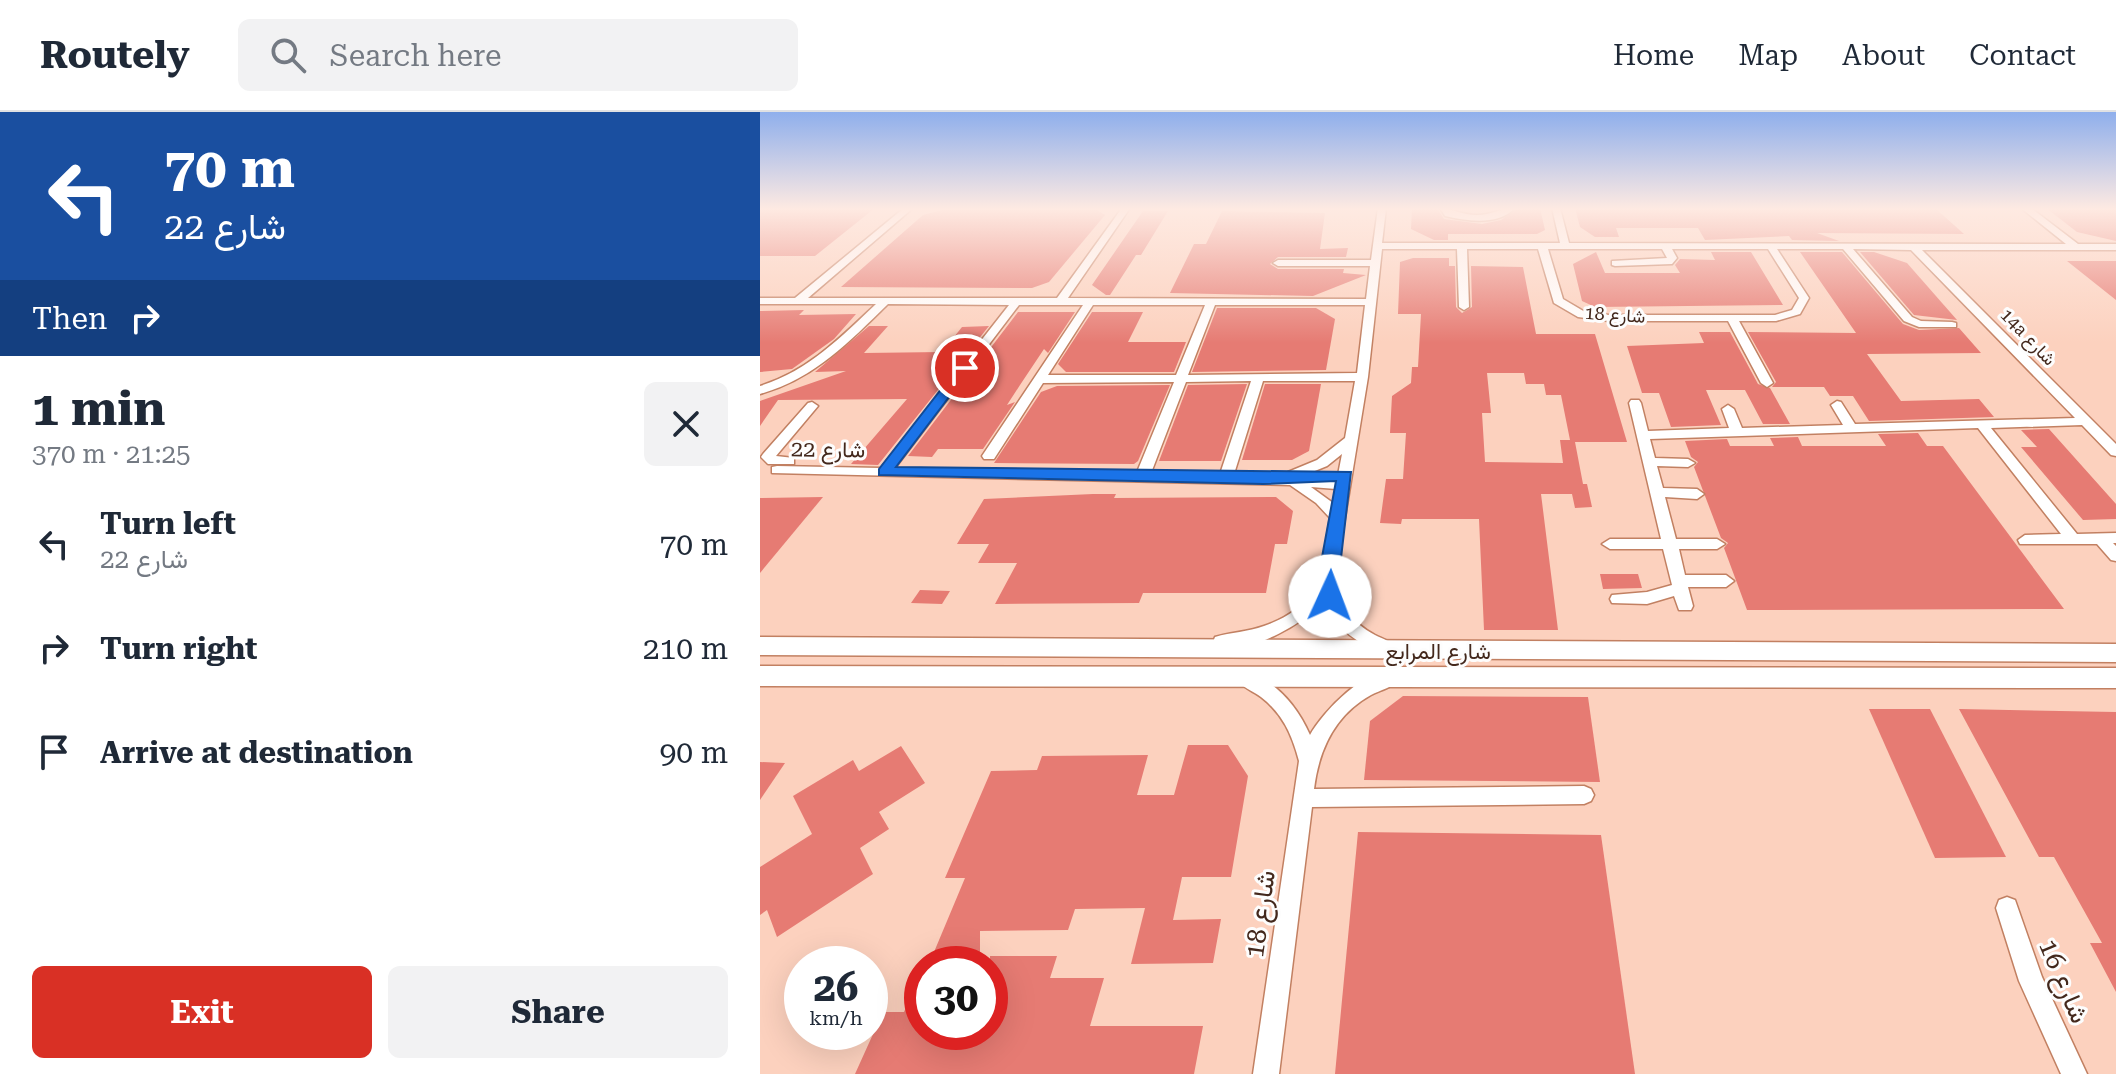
<!DOCTYPE html>
<meta charset="utf-8">
<style>
:root{--surface:#fff;--page:#f2f2f3;--text:#1f2937;--muted:#747a83;--line:#e0e1e3;--accent:#d93025}
body{margin:0;font-family:"Roboto Serif",Vazirmatn,serif;background:var(--page);color:var(--text);height:100vh;display:flex;flex-direction:column;font-size:30px;white-space:nowrap}
*{box-sizing:border-box;margin:0}
p{font-size:26px;color:var(--muted)}
.icon{flex:none;width:44px;height:44px;fill:none;stroke:currentColor;stroke-width:2;stroke-linecap:round;stroke-linejoin:round}
.map{position:relative;flex:1;overflow:hidden}
.drawer{display:flex;flex-direction:column;background:var(--surface);width:760px}
.drawer>*{flex:none}
.top-card{background:#1a4fa0;color:#fff;overflow:hidden}
.speed{position:absolute;left:24px;top:834px;display:flex;gap:16px;font-size:40px;font-weight:700;text-align:center}
.speed>*{display:grid;place-content:center;width:104px;height:104px;border-radius:50%;background:var(--surface);box-shadow:0 8px 32px #0002;line-height:1}
.speed small{font-size:20px;font-weight:400}
.speed .limit{border:12px solid #d22;background:#fff;color:#111}
.pin{position:absolute;display:grid;place-items:center;width:68px;height:68px;color:#fff;margin:-34px;border:4px solid #fff;border-radius:50%;box-shadow:0 2px 8px #0007}
.me{position:absolute;width:88px;margin:-44px;rotate:2deg;stroke-linejoin:round;filter:drop-shadow(0 0 6px #0008)}
.turn{display:flex;align-items:center;gap:28px;height:168px;padding:0 32px;font-size:36px}
.turn .icon{width:104px;height:104px;stroke-width:2.5}
.turn b{display:block;font-size:56px;line-height:68px}
.then{display:flex;align-items:center;height:76px;padding:0 32px;background:#0003;gap:16px;font-size:30px}
.round{display:grid;place-items:center;flex:none;width:84px;height:84px;border-radius:12px;background:var(--page)}
.head{display:flex;align-items:center;justify-content:space-between;height:136px;padding:0 32px}
h1{font-size:48px;font-weight:700;line-height:60px}
.button{display:flex;gap:16px;margin-top:auto;padding:16px 32px}
.button a{flex:1;height:92px;border-radius:12px;background:var(--accent);color:#fff;font-size:32px;font-weight:700;line-height:92px;text-align:center}
.button a+a{background:var(--page);color:var(--text)}
ul{padding:0;list-style:none}
li{display:flex;align-items:center;gap:24px;height:104px;padding:0 32px}
li div{flex:1}
li b{display:block;font-size:30px}
li em{font-style:normal}
header{display:flex;align-items:center;gap:48px;box-sizing:border-box;height:112px;padding:0 40px;background:var(--surface);border-bottom:2px solid var(--line)}
header strong{font-size:38px}
nav{display:flex;gap:44px;margin-inline-start:auto;font-size:28px}
.search{width:560px;height:72px;background:var(--page);display:flex;align-items:center;gap:20px;box-sizing:border-box;padding:0 28px;border-radius:12px;color:var(--muted);font-size:30px}
main{display:flex;flex:1;min-height:0}
.map>svg:first-child{display:block}
</style>
<header>
<strong>Routely</strong>
<div class="search"><svg class="icon" aria-label="search" viewBox="0 0 24 24"><circle cx="10" cy="10" r="6"/><path d="M15 15l6 6"/></svg>Search here</div>
<nav><a>Home</a><a>Map</a><a>About</a><a>Contact</a></nav>
</header>
<main>
<section class="drawer">
<div class="top-card">
<div class="turn"><svg class="icon" aria-label="left" viewBox="0 0 24 24"><path d="M17 20v-9H6M10 6l-5 5 5 5"/></svg><div><b>70 m</b>شارع 22</div></div>
<div class="then">Then<svg class="icon" aria-label="right" viewBox="0 0 24 24"><path d="M7 20v-9h11M14 6l5 5-5 5"/></svg></div>
</div>
<div class="head"><div><h1>1 min</h1><p>370 m · 21:25</p></div><a class="round"><svg class="icon" aria-label="close" viewBox="0 0 24 24"><path d="M6 6l12 12M18 6L6 18"/></svg></a></div>
<ul>
<li><svg class="icon" aria-label="left" viewBox="0 0 24 24"><path d="M17 20v-9H6M10 6l-5 5 5 5"/></svg><div><b>Turn left</b><p>شارع 22</p></div><em>70 m</em></li>
<li><svg class="icon" aria-label="right" viewBox="0 0 24 24"><path d="M7 20v-9h11M14 6l5 5-5 5"/></svg><div><b>Turn right</b></div><em>210 m</em></li>
<li><svg class="icon" aria-label="arrive" viewBox="0 0 24 24"><path d="M6 21V4h12l-3 4 3 4H6"/></svg><div><b>Arrive at destination</b></div><em>90 m</em></li>
</ul>
<div class="button"><a>Exit</a><a>Share</a></div>
</section>
<div class="map">
<svg width="1356" height="962" viewBox="0 0 1356 962">
<rect width="100%" height="100%" fill="#fcd1be"/>
<g fill="#e67b73" fill-rule="evenodd">
<polygon points="0,96 115,96 55,144 0,144"/>
<polygon points="652,96 677,96 684,107 722,112 741,108 758,96 780,96 785,118 777,122 688,122 688,128 674,128 651,117"/>
<polygon points="815,96 1175,96 1204,122 1057,121 1079,129 1032,128 1029,124 945,128 938,116 856,116 859,125 835,125 820,115"/>
<polygon points="1286,96 1356,96 1356,129 1317,120"/>
<polygon points="182,98 337,98 345,103 289,170 272,176 81,175 163,103"/>
<polygon points="383,99 408,99 381,143 376,143 350,183 346,183 332,173"/>
<polygon points="462,99 565,101 560,137 588,136 586,145 518,145 510,152 518,157 584,157 583,161 606,163 553,184 410,181 434,132 446,132"/>
<polygon points="836,140 845,161 920,161 915,153 920,147 955,148 951,140 991,140 1023,193 835,195 822,189 813,152"/>
<polygon points="1040,140 1082,140 1143,212 1159,218 1199,216 1221,241 1107,242 1141,289 1219,287 1234,305 1109,309 1093,284 1070,284 1064,275 1012,275 1016,270 988,220 1096,221"/>
<polygon points="1100,140 1114,140 1147,151 1197,208 1154,203"/>
<path d="M653,146H689V154H695L696,195L702,201L712,195L711,154L763,155L776,222H835L867,330H815L823,372H827L832,395L815,396L812,382H781L798,518H724L719,407H642L641,412L620,411L626,367H643L646,321H630L632,284L651,271L652,255H658L661,202H638L640,150ZM727,261H764L766,272H784L786,283H801L810,328H800L803,351L725,350L722,301H731Z"/>
<polygon points="1307,149 1356,149 1356,188"/>
<polygon points="457,196 556,196 575,207 566,258 432,260"/>
<polygon points="44,198 39,203 96,202 74,227 32,257 0,260 0,199"/>
<polygon points="258,200 315,200 288,241 284,237 260,273 247,293 255,290 223,337 178,337 172,345 148,344"/>
<polygon points="332,200 383,200 368,230 426,230 414,260 306,260 298,252"/>
<polygon points="109,214 128,214 104,241 182,240 202,215 229,214 118,353 91,352 147,287 18,288 0,314 0,289 86,259 55,260"/>
<polygon points="939,220 970,220 998,272 1010,276 1030,312 1003,312 985,278 946,278 961,313 911,315 899,281 882,281 867,234 944,231"/>
<polygon points="487,272 461,349 399,349 428,273"/>
<polygon points="505,272 561,272 549,339 532,348 482,348"/>
<polygon points="410,273 378,349 374,352 234,351 281,280 297,274"/>
<polygon points="1289,317 1356,392 1356,407 1323,408 1261,335 1277,335 1261,318"/>
<polygon points="1158,321 1167,334 1183,334 1304,497 987,498 964,436 968,431 961,426 934,355 938,350 931,345 925,329 967,327 970,334 1014,334 1010,326 1038,325 1042,334 1126,334 1118,322"/>
<polygon points="333,382 356,382 354,386 516,385 533,399 527,432 515,432 506,481 383,481 379,491 235,492 257,451 218,451 229,432 197,432 224,387"/>
<polygon points="63,385 0,461 0,386"/>
<polygon points="840,462 878,462 882,476 843,477"/>
<polygon points="160,478 190,479 182,492 151,491"/>
<polygon points="643,584 828,585 840,670 604,668 610,609"/>
<polygon points="1109,597 1170,597 1246,745 1175,746"/>
<polygon points="1199,597 1356,600 1356,880 1330,831 1342,831 1294,745 1279,745"/>
<polygon points="428,633 468,633 488,664 471,765 422,765 413,808 461,807 453,851 371,852 385,796 315,797 308,818 220,819 220,852 169,852 205,766 185,766 231,659 277,658 282,644 388,643 377,683 414,683"/>
<polygon points="141,634 165,671 119,700 129,717 100,736 113,762 17,825 7,798 0,803 0,755 52,722 33,684 93,648 99,659"/>
<polygon points="0,650 25,651 0,688"/>
<polygon points="598,720 841,723 875,962 575,962"/>
<polygon points="230,844 297,844 290,866 344,866 330,914 443,914 434,962 95,962 123,900 144,900 162,859 162,920 230,920"/>
</g>
<g fill="none" stroke-linecap="round" stroke-linejoin="round">
<g stroke="#c28062" stroke-width="3">
<g id="minor">
<path d="M144,96H153L48,186H297L362,96H370L308,186L606,187L610,154H518L513,151L518,148H611L618,96H626L622,131H800L792,96H800L809,131L1306,132L1261,96H1271L1318,132H1356V138H1162L1356,332V344L1351,343L1322,313L1231,316L1317,422L1356,421V431H1353L1356,434V449L1351,448L1337,432H1260L1258,428L1265,423L1301,422L1218,316L890,327L895,346L928,347L935,351L928,355L897,354L903,376L937,377L944,382L937,387L905,385L916,427H957L965,432L957,437H919L925,463H966L974,469L966,475H928L933,494L931,498H919L914,484L887,492L852,491L850,487L852,483L887,480L912,473L903,437H850L842,432L850,427H901L869,291L871,288H879L881,291L888,319L969,316L962,297L968,293L974,297L982,316L1083,313L1071,293L1077,289L1081,290L1095,312L1315,306L1151,138L1093,137L1152,205L1161,209L1192,210L1196,211V215H1159L1144,209L1083,137H1017L1049,186L1040,202L1016,209H979L1013,271L1007,275L1001,271L968,209H849L818,205L794,191L778,137H707L709,195L704,198L699,195L697,137H622L608,265L575,467C579,493 591,510 615,523C623,527 631,529 637,536L634,541L628,543C598,533 576,517 564,488C545,512 487,544 455,535L453,530L455,525C471,520 488,520 504,514C562,494 561,458 570,406L556,391L530,373L12,361V355L17,354L121,356L249,193L128,192C89,230 54,267 0,282V274C48,259 80,226 116,192H0V186H35ZM788,137H902L907,146L852,149V153L855,154L912,152L917,146L912,137H1008L1039,186L1032,198L1015,203H849L825,200L803,187ZM259,193H323L222,344L224,347H234L283,271L414,270L377,360L135,356ZM333,193H445L416,263H288ZM455,193H605L597,261L428,263ZM491,269L460,362L391,361L426,270ZM503,269H595L585,326L557,348L528,360L527,364L474,362ZM582,342L577,368L540,365L567,354ZM551,375L576,377L573,391Z"/>
<path d="M680,96C690,96 702,103 717,103C731,103 742,96 755,96C738,114 707,109 685,104Z"/>
<polygon points="52,290 58,294 16,344 34,346 34,352 8,352 1,345 3,342 48,291"/>
<path d="M485,559C516,569 537,594 550,623C562,601 607,552 635,562L638,567C633,576 620,578 611,583C575,603 559,637 554,677L824,674L831,677L834,683L831,689L824,692L552,695L519,962H493L539,649C532,623 523,602 501,585C493,579 481,575 476,566L479,561Z"/>
<polygon points="1247,785 1255,788 1282,865 1327,962 1301,962 1259,869 1236,796 1239,788"/>
</g>
</g>
<g stroke="#c28062" stroke-width="3">
<g id="major">
<polygon points="0,525 1356,532 1356,550 0,543"/>
<polygon points="0,554 1356,556 1356,576 0,574"/>
</g>
</g>
<polyline stroke="#a17e6e" stroke-width="3" stroke-dasharray="8 4" stroke-linecap="butt" points="551,512 567,512"/>
<use href="#minor" fill="#fff" fill-rule="evenodd"/>
<use href="#major" fill="#fff" fill-rule="evenodd"/>
</g>
<linearGradient id="sky" x2="0" y2="1"><stop stop-color="#8fafec"/><stop offset="0.42" stop-color="#feeae2"/><stop offset="1" stop-color="#feeae2" stop-opacity="0"/></linearGradient>
<rect width="1356" height="231" fill="url(#sky)"/>
<polygon fill="#1a73e8" stroke="#114b97" stroke-width="2" points="200,253 211,256 136,355 591,360 576,489 563,489 558,467 576,369 503,372 119,363 119,357"/>
<g text-anchor="middle" stroke-width="6" stroke-linejoin="round" paint-order="stroke">
<g font-size="18" fill="#43281c" stroke="#fdfdfd">
<text transform="translate(855 203) rotate(4)" y="6">شارع 18</text>
<text transform="translate(1268 225) rotate(46)" y="6">14a شارع</text>
</g>
<g font-size="22" fill="#43281c" stroke="#fdfdfd">
<text transform="translate(68 337) rotate(1)" y="8">شارع 22</text>
<text x="678" y="547">شارع المرابع</text>
</g>
<g font-size="26" fill="#43281c" stroke="#fdfdfd">
<text transform="translate(500 802) rotate(-82)" y="9">شارع 18</text>
<text transform="translate(1304 869) rotate(67)" y="9">شارع 16</text>
</g>
</g>
</svg>
<div class="speed"><div>26<small>km/h</small></div><div class="limit">30</div></div>
<div class="pin" style="left:205px;top:256px;background:#d93025"><svg class="icon" aria-label="arrive" viewBox="0 0 24 24"><path d="M6 21V4h12l-3 4 3 4H6"/></svg></div>
<svg class="me" style="left:570px;top:484px" viewBox="-20 -20 40 40"><circle r="19" fill="#fff"/><path d="M0-13L10 11 0 6-10 11z" fill="#1a73e8"/></svg>
</div>
</main>
